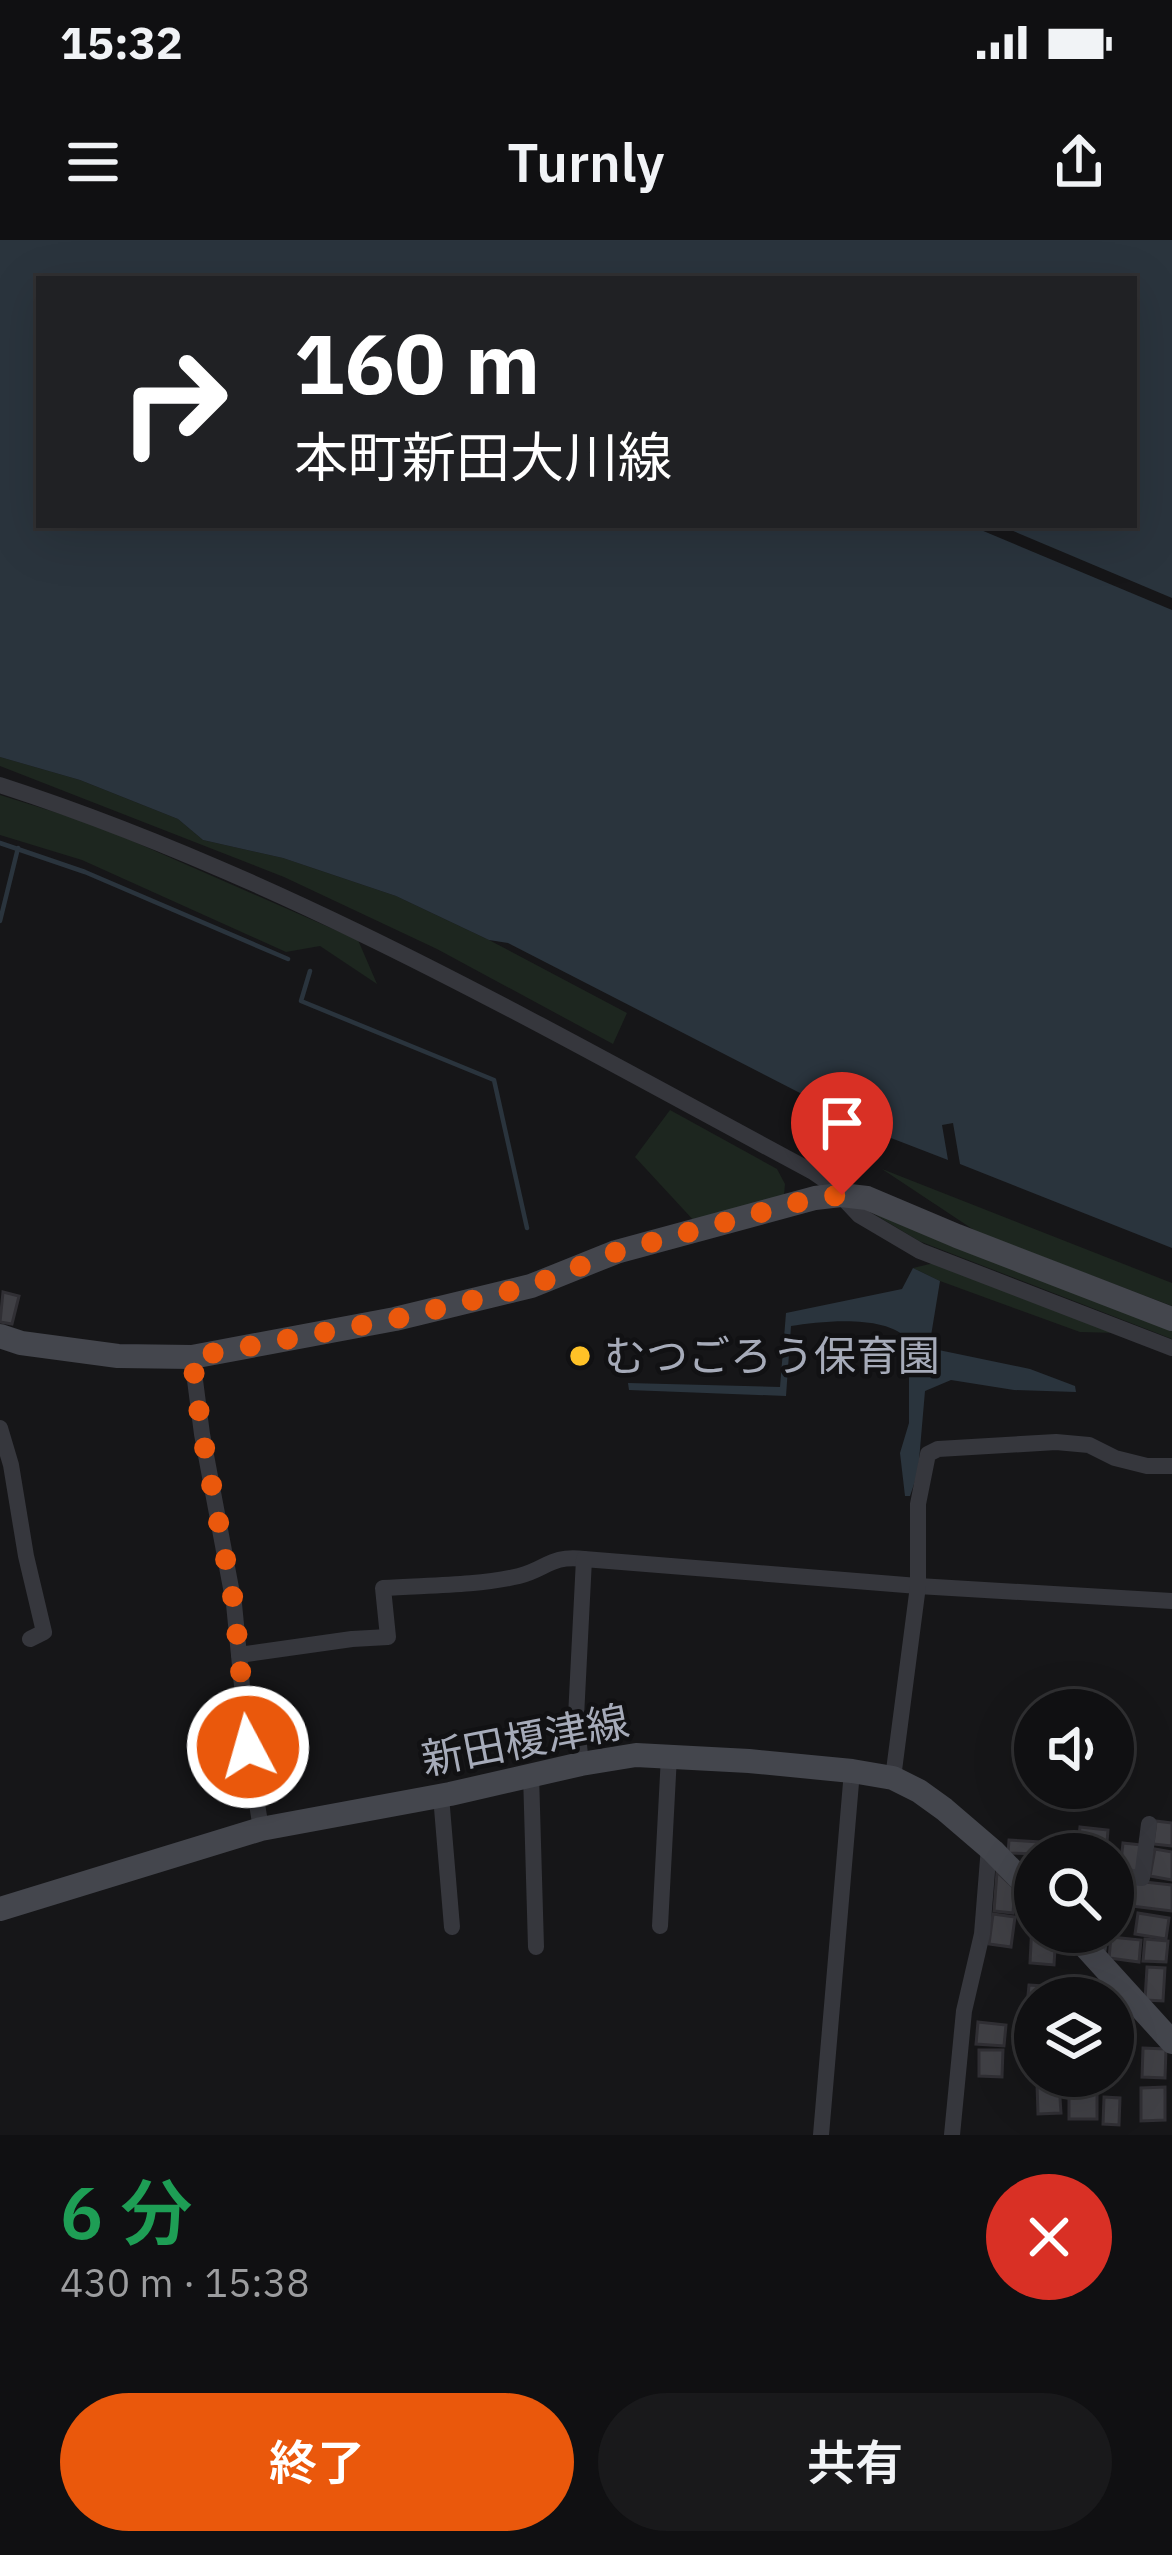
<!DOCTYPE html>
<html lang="ja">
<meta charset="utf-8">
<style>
:root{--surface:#101012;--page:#19191b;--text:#f1f3f6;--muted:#9c9d9f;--line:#303032;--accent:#ea580c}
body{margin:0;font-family:"IBM Plex Sans","Noto Sans JP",sans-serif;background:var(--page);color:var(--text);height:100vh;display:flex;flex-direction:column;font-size:45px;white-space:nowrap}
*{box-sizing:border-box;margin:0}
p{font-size:39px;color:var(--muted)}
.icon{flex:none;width:66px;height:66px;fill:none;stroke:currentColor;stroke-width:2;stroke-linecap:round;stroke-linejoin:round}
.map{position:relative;height:1895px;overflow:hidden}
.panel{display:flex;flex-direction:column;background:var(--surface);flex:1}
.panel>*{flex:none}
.hud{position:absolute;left:36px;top:36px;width:1101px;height:252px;border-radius:0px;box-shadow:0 12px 48px #0002,0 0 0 3px var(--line);background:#202124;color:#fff;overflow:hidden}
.buttons{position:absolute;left:1014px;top:1449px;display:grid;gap:24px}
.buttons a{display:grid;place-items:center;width:120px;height:120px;border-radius:50%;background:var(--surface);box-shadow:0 12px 48px #0002,0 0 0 3px var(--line);font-size:60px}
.pin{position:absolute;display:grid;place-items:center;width:102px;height:102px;color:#fff;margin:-123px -51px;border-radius:50% 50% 50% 0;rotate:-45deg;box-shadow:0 0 12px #0007}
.pin .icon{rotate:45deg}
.me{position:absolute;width:132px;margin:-66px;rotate:354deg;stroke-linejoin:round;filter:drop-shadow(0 0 9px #0008)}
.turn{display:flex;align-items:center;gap:42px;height:252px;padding:0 60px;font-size:54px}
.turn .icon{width:156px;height:156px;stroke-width:2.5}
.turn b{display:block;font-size:84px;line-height:102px}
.round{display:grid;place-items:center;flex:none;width:126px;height:126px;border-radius:63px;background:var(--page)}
.overview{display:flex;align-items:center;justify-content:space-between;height:204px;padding:0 60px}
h1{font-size:72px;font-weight:600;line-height:90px;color:#1e9e55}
.primary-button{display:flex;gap:24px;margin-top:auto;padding:24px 60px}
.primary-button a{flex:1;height:138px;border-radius:72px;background:var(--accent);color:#fff;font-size:48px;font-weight:600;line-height:138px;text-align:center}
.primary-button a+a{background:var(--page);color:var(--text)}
.status{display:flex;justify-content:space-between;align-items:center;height:84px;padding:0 60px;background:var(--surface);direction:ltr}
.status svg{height:33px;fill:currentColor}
header{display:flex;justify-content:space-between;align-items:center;height:156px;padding:0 60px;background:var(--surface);font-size:54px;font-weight:600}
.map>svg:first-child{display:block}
</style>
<div class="status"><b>15:32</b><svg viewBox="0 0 49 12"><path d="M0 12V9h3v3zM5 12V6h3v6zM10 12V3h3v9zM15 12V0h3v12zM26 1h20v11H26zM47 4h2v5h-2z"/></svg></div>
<header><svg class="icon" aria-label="menu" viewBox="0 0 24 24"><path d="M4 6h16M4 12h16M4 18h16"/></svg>Turnly<svg class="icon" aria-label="share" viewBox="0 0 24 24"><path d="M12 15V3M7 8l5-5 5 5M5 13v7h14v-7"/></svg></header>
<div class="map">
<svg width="1172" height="1895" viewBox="0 0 1172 1895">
<rect width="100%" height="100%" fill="#161618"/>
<g fill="#1d261f">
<polygon points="0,517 80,540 178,579 203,600 283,618 396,656 489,700 627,773 613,804 437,709 284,637 0,526"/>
<polygon points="0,555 96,585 358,700 377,744 320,706 286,712 82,620 0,595"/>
<polygon points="670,870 777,929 785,944 784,955 696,983 635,917"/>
<polygon points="882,929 1172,1043 1172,1066 977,992"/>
<polygon points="864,968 1172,1086 1172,1099 919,1001"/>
<polygon points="934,1023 1118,1093 1080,1092 940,1041 913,1028"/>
</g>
<g fill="#2a343d" fill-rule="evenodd">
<path d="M0,0H1172V1008L960,924L953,883L942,885L948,920L878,893L508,703L489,700L396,656L283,618L203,600L178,579L80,540L0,517ZM39,39H1134V285H39Z"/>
<path d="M913,1028L940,1041L929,1108L1030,1129L1075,1146L1076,1152L1014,1150L951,1140L925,1151L918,1232L910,1256H905L900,1213L909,1183V1100C886,1074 823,1081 791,1086L786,1156L629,1150L628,1143L780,1147L786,1073L902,1049Z"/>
</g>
<polygon fill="#161618" points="969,285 999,285 1172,358 1172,370"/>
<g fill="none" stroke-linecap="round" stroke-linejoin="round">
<g stroke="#2a343d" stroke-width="4.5">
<polyline points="0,603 85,632 288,719"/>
<polyline points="0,681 18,608"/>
<polyline points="310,731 301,761 494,840 527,988"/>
</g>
</g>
<g fill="#404045" stroke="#302f34" stroke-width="3">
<polygon points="3,1052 19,1056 12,1084 0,1082"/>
<polygon points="1156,1581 1172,1583 1172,1606 1153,1604"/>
<polygon points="1080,1587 1108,1590 1106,1614 1077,1614"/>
<polygon points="1009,1600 1040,1602 1039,1614 1008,1613"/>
<polygon points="1123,1603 1142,1605 1138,1632 1120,1630"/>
<polygon points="1155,1609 1172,1612 1172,1640 1150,1636"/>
<polygon points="997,1632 1015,1649 1013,1673 994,1671"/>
<polygon points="1117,1639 1172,1645 1172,1671 1115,1664"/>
<polygon points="1138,1673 1169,1678 1166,1699 1135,1694"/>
<polygon points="993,1674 1015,1677 1011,1707 989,1704"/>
<polygon points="1032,1683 1035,1684 1035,1692 1056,1692 1054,1725 1030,1723"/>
<polygon points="1111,1697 1141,1700 1139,1722 1109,1718"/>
<polygon points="1145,1699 1168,1701 1166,1722 1143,1721"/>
<polygon points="1147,1727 1165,1728 1163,1761 1145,1760"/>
<polygon points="1029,1745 1058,1747 1057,1758 1035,1758 1035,1767 1027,1766"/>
<polygon points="978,1782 1006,1785 1004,1806 976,1804"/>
<polygon points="1143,1808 1166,1809 1165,1838 1142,1837"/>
<polygon points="979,1810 1003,1810 1002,1837 979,1836"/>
<polygon points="1059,1843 1061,1873 1038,1874 1037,1844"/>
<rect x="1069" y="1845" width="28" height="34"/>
<polygon points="1165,1847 1165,1880 1141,1881 1141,1848"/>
<polygon points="1104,1857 1120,1858 1119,1885 1103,1884"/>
</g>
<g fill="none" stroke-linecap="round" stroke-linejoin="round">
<g stroke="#36373d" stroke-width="16">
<path d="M0,545C287,638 548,790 813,932L829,943L859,975L920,1011L1172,1108"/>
<polyline points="192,1117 202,1194 234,1364 248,1507 261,1589"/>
<polyline points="0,1188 11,1225 26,1316 44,1392 30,1399"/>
<path d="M239,1415L352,1399L388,1397L383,1348C427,1345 476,1346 519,1336C547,1329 550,1315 584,1319"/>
<polyline points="581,1524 576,1477 584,1319 918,1346 1172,1361"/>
<polyline points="531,1534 536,1707"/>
<polyline points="893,1538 918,1346 918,1264 928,1214 938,1209 1056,1202 1089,1205 1115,1218 1147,1226 1172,1226"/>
<polyline points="441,1556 452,1687"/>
<polyline points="1113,1635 1142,1638 1149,1584"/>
<polyline points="660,1686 669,1516"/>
<polyline points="1097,1720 1101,1692"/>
<polyline points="821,1895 852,1531"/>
<polyline points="952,1895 964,1771 982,1694 989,1607"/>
</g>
<g stroke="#44464d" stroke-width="24">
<polyline points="0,1096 21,1103 118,1116 192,1117 395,1079 531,1046 616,1012 815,958 841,955 867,958 957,996 1172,1079"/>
<polyline points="0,1669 261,1589 450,1554 581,1524 636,1515 749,1521 852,1531 893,1538 919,1551 944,1569 993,1611 1035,1654"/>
<polyline points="1072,1692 1172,1802"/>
</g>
</g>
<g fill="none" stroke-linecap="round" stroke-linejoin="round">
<polyline stroke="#ea580c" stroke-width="21" stroke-dasharray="0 37.8" points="248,1507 234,1364 202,1194 192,1117 395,1079 531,1046 616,1012 814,958 842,955"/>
</g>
<circle fill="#ffc227" stroke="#111113" stroke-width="4.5" cx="580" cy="1116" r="12"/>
<g text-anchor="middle" stroke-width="9" stroke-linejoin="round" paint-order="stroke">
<g font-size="42" fill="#a6abb9" stroke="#111113" text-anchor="start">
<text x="604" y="1131">むつごろう保育園</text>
</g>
<g font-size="42" fill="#a6abb9" stroke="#111113">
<text transform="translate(525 1500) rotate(-11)" y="15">新田榎津線</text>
</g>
</g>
</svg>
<div class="buttons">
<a><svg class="icon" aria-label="sound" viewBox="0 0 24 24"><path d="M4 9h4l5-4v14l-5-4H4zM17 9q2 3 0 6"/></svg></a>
<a><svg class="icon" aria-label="search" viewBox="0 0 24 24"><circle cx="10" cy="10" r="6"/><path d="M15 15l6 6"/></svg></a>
<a><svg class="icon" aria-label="layers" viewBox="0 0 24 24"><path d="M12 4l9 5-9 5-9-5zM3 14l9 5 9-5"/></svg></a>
</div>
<div class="pin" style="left:842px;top:955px;background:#d93025"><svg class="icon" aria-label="arrive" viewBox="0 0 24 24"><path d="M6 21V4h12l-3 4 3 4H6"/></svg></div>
<svg class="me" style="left:248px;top:1507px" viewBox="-20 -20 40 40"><circle r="17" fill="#ea580c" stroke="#fff" stroke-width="3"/><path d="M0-11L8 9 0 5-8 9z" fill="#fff"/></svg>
<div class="hud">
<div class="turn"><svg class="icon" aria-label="right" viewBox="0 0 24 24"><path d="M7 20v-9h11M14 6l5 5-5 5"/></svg><div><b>160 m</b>本町新田大川線</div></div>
</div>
</div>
<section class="panel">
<div class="overview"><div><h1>6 分</h1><p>430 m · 15:38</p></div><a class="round" style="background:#d93025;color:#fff"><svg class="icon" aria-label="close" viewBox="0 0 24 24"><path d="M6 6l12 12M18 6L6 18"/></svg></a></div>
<div class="primary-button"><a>終了</a><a>共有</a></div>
</section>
